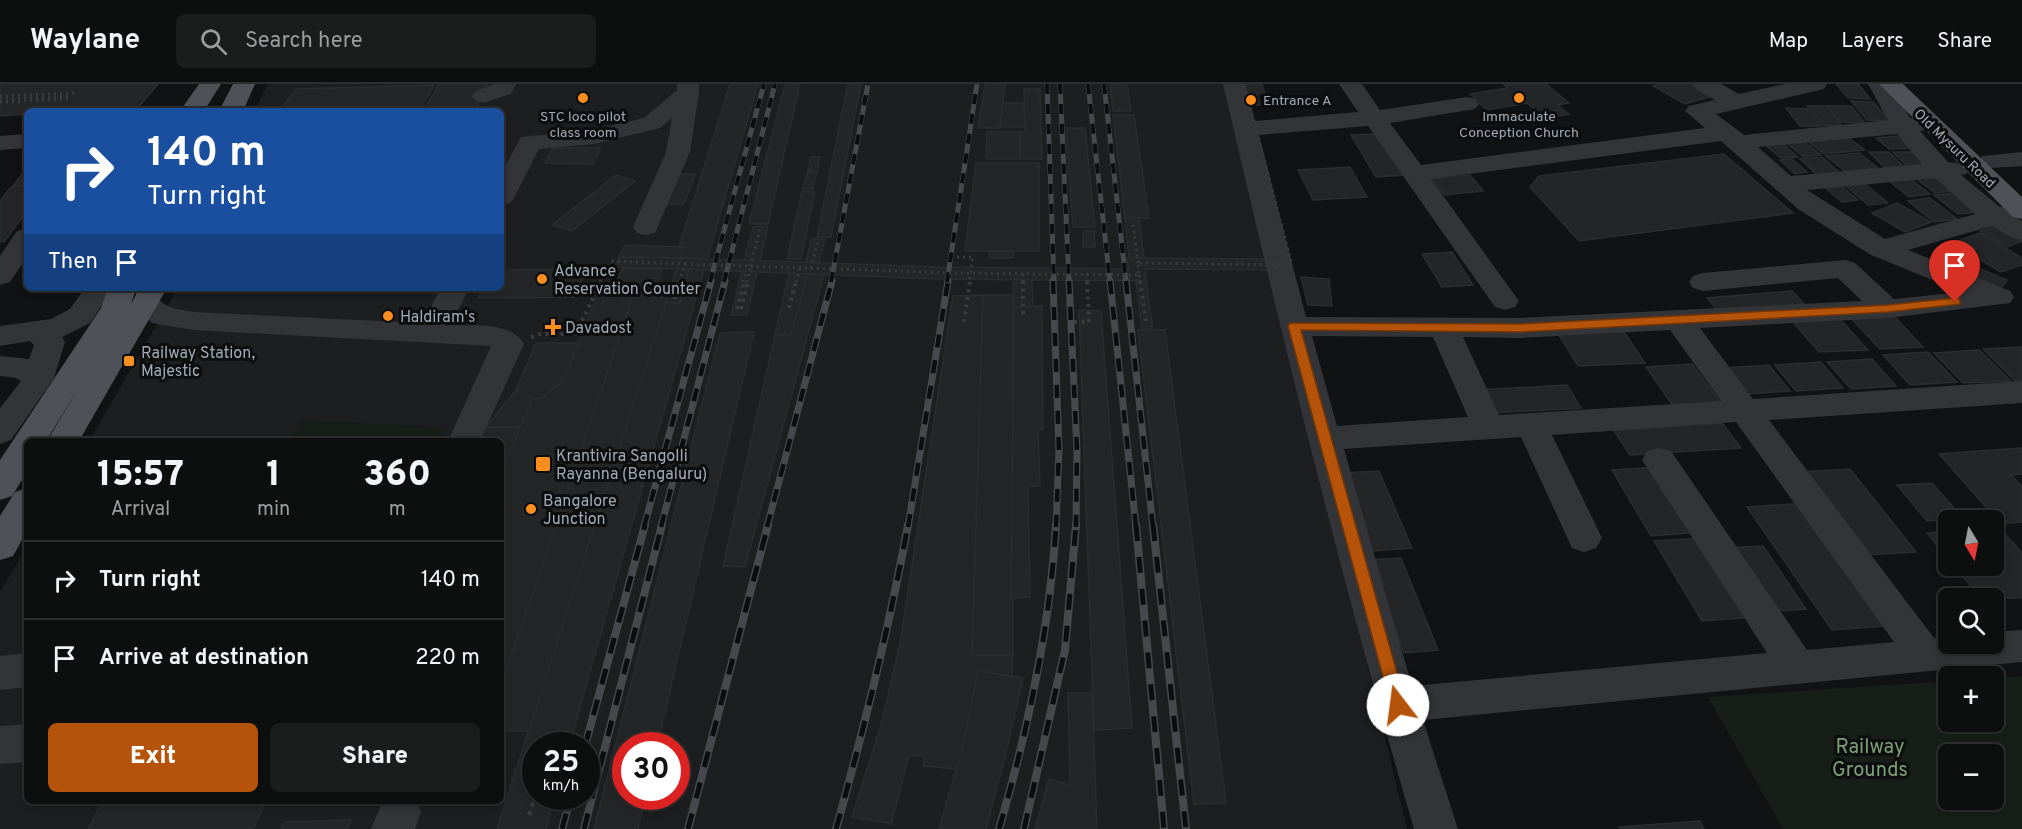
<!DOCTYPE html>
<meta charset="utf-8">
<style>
:root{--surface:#0d0e0e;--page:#1b1c1c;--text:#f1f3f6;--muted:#9a9c9e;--line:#2d2e2e;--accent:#b45309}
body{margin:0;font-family:Overpass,sans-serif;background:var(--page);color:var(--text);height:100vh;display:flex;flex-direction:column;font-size:22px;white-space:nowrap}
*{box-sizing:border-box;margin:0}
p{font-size:20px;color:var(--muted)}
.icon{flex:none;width:33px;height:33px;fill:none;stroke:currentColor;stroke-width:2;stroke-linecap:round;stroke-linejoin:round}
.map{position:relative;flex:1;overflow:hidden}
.panel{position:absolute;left:24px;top:354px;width:480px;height:366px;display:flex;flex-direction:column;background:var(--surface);border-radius:9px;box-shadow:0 3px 9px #0003,0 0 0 2px var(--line)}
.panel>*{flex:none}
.top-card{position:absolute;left:24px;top:24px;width:480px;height:183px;border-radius:9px;box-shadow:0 3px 9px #0003,0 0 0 2px var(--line);background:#1a4fa0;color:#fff;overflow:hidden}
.needle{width:39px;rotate:170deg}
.fabs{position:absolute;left:1938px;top:426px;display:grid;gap:12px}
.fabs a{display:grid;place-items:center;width:66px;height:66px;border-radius:9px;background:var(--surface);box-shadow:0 3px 9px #0003,0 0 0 2px var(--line);font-size:30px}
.speed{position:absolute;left:522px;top:648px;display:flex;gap:12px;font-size:30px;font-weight:700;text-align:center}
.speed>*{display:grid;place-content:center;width:78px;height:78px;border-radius:50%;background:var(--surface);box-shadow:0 3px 9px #0003,0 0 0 2px var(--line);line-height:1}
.speed small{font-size:15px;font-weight:400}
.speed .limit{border:9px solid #d22;background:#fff;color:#111}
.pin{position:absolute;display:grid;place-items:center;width:51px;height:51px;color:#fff;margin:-62px -26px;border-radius:50% 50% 50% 0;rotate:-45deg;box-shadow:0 0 6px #0007}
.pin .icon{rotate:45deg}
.me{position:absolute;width:66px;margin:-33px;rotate:345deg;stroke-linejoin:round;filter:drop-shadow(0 0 4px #0008)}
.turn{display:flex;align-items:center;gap:21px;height:126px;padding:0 24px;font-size:27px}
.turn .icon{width:78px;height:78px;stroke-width:2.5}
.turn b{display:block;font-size:42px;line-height:51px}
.then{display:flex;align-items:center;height:57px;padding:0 24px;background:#0003;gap:12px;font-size:22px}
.eta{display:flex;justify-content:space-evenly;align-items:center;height:102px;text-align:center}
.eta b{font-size:36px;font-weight:800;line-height:42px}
.primary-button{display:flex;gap:12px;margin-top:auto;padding:12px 24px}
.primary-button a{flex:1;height:69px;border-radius:9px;background:var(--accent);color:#fff;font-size:24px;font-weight:800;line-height:69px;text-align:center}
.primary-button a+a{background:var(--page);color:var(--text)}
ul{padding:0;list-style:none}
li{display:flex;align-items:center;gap:18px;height:78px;padding:0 24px;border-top:2px solid var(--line)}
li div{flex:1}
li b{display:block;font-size:22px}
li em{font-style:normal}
header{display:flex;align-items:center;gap:36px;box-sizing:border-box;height:84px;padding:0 30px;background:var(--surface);border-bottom:2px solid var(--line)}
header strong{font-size:28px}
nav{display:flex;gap:33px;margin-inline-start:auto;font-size:21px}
.search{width:420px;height:54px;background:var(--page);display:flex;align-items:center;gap:15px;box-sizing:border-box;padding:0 21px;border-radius:9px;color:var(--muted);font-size:22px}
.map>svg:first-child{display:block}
</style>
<header>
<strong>Waylane</strong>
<div class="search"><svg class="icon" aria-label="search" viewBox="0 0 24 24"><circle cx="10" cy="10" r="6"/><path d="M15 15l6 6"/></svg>Search here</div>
<nav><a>Map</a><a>Layers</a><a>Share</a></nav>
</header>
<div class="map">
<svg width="2022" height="745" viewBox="0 0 2022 745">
<rect width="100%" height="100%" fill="#111213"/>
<path fill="#1d1e20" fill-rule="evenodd" d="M268,0H1226L1407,745H0V508L27,462V717H501V357H89L178,204H501V27H254ZM536,662H586V712H536ZM626,662H676V712H626Z"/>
<g fill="#171e17" fill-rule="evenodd">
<polygon points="301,336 444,343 438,357 289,357"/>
<path d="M2022,592V745H1783L1708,613L1948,597V638H1994V594ZM1948,670H1994V716H1948Z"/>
</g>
<g fill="#242527" stroke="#2b2c2f" stroke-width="1.5">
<polygon points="0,0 158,0 137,25 27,27 27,30 0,32"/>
<polygon points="439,0 488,0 474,27 424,27"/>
<polygon points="730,0 758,0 707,176 681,174 684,163 679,163"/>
<polygon points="785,0 800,0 768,140 749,140"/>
<polygon points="848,0 861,0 831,153 817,153"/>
<polygon points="985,0 1005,0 1000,44 978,44"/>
<polygon points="1110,0 1127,0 1131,27 1113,27"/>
<polygon points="1240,0 1262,0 1265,10 1257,10 1260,21 1245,22"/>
<polygon points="1503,0 1546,0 1569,19 1557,21 1569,30 1546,34 1527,19 1487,26 1470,10 1508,4"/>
<polygon points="1659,0 1691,0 1712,12 1685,20 1653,2"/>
<polygon points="1836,0 1858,0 1870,15 1848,14"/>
<polygon points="434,1 419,27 280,27 296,5"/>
<polygon points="1024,5 1040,5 1042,75 1020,75 1020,48 1025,48"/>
<polygon points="1851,17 1873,18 1890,37 1867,36"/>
<polygon points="1003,19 1024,19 1025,43 1000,43"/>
<polygon points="1807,22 1827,22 1842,42 1823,41"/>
<polygon points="1827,22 1851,22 1865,39 1841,38"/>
<polygon points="1786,24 1807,25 1821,42 1800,42"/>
<polygon points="1113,31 1134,31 1149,134 1125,134"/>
<polygon points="1066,44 1085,44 1095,143 1073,143"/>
<polygon points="987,48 1020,48 1020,75 986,75"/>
<polygon points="1377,50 1404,91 1376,93 1351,51"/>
<polygon points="1846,52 1865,66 1824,70 1806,56"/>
<polygon points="1897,52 1910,64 1889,65 1876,54"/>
<polygon points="1803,57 1821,71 1803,73 1786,58"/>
<polygon points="1781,58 1798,73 1781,74 1764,60"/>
<polygon points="553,64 601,64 593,80 545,79"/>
<polygon points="1869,68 1889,68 1904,83 1884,83"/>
<polygon points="1893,68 1916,68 1931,82 1908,83"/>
<polygon points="1859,69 1878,84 1845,87 1826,72"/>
<polygon points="1724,70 1793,129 1579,157 1530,103 1539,92"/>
<polygon points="811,73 820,73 817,88 808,87"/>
<polygon points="1822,73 1839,88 1816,90 1800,75"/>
<polygon points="1792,75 1807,88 1795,90 1780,76"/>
<polygon points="976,79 1039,79 1039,167 965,167"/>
<polygon points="1350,83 1367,113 1313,116 1298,86"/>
<polygon points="27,84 27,101 13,102"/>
<polygon points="808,87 817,88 812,108 802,108"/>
<polygon points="672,90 695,90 684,120 661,120"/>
<polygon points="616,91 635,97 572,147 552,141"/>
<polygon points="1470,91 1483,107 1444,111 1432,95"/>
<polygon points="1941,93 1959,106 1935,109 1917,95"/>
<polygon points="1909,94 1930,110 1909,113 1888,96"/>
<polygon points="1864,99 1888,119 1868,121 1845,101"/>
<polygon points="1839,100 1858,116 1842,118 1823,102"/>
<polygon points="27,101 27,127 4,158 0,158 0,117 11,103"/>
<polygon points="802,108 815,108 801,175 787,175"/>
<polygon points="1954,109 1978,128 1958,130 1934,111"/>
<polygon points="1930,114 1957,135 1934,138 1908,117"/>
<polygon points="1897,119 1931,138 1905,148 1872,129"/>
<polygon points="1125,134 1139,134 1144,174 1129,174"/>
<polygon points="768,142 760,177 744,177 753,143"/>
<polygon points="1996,142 2022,157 2007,163 1980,147"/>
<polygon points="1083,147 1094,147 1095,163 1083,163"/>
<polygon points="1980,149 2022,174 2022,181 2001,188 1952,159"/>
<polygon points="811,155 825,155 819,179 806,179"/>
<polygon points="625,161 679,163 684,163 681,174 619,173"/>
<polygon points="990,167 1014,167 1013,174 990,174"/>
<polygon points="1938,167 2007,196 2001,204 1931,175"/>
<polygon points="1452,168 1473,201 1442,203 1422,170"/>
<polygon points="619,173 681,174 676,185 615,183"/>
<polygon points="681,174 940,183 1129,185 1127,174 1275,175 1278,186 1145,185 1146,197 939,195 676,185"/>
<polygon points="587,185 575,213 478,214 483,204 501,204 501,186"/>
<polygon points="622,185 662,185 654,209 613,209"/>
<polygon points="676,185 689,185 680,219 666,219"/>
<polygon points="689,185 704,186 569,662 536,662 536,712 555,712 546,745 497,745 666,219 680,219"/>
<polygon points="742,187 757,188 747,231 731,231"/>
<polygon points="789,189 808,190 791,251 775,251"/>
<polygon points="808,190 824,191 745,483 723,482 775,251 791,251"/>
<polygon points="1301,193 1329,195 1332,222 1308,221"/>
<polygon points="1013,195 1032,196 1033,222 1014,223"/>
<polygon points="1136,196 1146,197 1153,246 1142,246"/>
<polygon points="1792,207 1804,220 1718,227 1707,214"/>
<polygon points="598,209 634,209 501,603 501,473 505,461 501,461 501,390 532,315 542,314 564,296"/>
<polygon points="634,209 669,209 529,647 501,647 501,603"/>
<polygon points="983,211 1013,211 1013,571 972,571"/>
<polygon points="983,211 972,571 1013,571 1012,592 978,587 964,658 956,685 923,682 924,671 909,672 891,740 852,733 880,644 900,560 953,212"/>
<polygon points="1042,222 1043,345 1038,346 1040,402 1028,402 1030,513 1011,514 1014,223"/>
<polygon points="1079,226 1101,227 1132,644 1094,646"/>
<polygon points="1890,228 1923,263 1880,265 1848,231"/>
<polygon points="1839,234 1868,266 1819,268 1792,237"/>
<polygon points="1622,245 1645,279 1578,282 1557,248"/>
<polygon points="1138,246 1165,246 1226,719 1194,720"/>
<polygon points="754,248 657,662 626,662 626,712 646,712 638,745 594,745 720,249"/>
<polygon points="536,259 578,259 564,296 542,314 532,315 520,343 486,343 516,306"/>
<polygon points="2022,263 2022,296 2015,297 1983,265"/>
<polygon points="1979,266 2011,297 1963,299 1934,269"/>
<polygon points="1928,268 1957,298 1910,301 1883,271"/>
<polygon points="1872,275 1896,302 1851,305 1827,278"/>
<polygon points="1821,278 1843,304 1796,307 1775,281"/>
<polygon points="1692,280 1724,323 1676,326 1646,283"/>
<polygon points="1769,281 1790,307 1746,310 1726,284"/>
<polygon points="1567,301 1581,324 1491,329 1479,306"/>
<polygon points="1722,339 1741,364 1630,371 1614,347"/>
<polygon points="520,343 501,390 501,357 473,357 479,344"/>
<polygon points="2022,364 2022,390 2011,391 2022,402 2022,438 2001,440 1939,370"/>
<polygon points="1658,383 1700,448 1651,452 1612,386"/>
<polygon points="1850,385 1916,468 1864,471 1801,388"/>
<polygon points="1379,387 1412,464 1372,467 1343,389"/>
<polygon points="1932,399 1963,434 1927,437 1897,401"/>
<polygon points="1806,419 1897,541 1832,546 1747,423"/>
<polygon points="1994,444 2000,444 2022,469 2022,514 1981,514 1954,482 1994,482"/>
<polygon points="1948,447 1948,475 1927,449"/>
<polygon points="1704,454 1755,533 1702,537 1654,457"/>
<polygon points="1763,462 1806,525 1762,528 1720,464"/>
<polygon points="1401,474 1438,566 1404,569 1369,476"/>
<polygon points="978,587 1023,594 1005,673 986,745 939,745 964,658"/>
<polygon points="1068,609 1092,609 1097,745 1035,745 1049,695 1070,701"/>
<polygon points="103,717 266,717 253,745 88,745"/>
<polygon points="351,736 347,745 281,745 284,738"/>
<polygon points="1700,737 1704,745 1620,745 1619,743"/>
</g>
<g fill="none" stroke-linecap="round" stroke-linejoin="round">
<g stroke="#383b3f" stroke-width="3" stroke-dasharray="2 4" stroke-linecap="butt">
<polyline points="0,12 75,9"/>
<polyline points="0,15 72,12"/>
<polyline points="0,18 69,15"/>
<polyline points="1133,141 1138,179"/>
<polyline points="957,173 973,173 969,198"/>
<polyline points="750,182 760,146"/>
<polyline points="811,184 818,157"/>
<polyline points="1023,190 1023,198"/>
<polyline points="1087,190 1087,198"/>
<polyline points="1139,191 1140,198"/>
<polyline points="608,194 612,185"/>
<polyline points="600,198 612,177 685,180 679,198"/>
<polyline points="743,198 746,188"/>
<polyline points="747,198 751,182"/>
<polyline points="796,198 800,184"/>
</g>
<g stroke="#383b3f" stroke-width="4" stroke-dasharray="3 4.5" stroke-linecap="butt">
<polyline points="1023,197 1023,230"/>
<polyline points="1140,197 1146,237"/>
<polyline points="674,215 680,197"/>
<polyline points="789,224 796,197"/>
<polyline points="737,225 744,197"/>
<polyline points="741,225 748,197"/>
<polyline points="964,238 970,197"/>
<polyline points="1074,238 1089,238 1087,197"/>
<polyline points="531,253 540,250 576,250 601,197"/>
</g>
<polyline stroke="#383b3f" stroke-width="4.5" stroke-dasharray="4 5" stroke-linecap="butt" points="529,731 536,710"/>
<g fill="#323438" fill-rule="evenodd">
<polygon points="494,0 516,0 511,10 484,19 476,17 472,12 476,7"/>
<polygon points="677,0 699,0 699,8 690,68 655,149 646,151 637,149 633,143 666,68 672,34 660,44 594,60 539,65 514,114 510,119 501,122 501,90 521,53 594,46 644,34 677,6"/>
<path d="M1223,0H1245L1255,37L1358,28L1339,0H1362L1380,26L1467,13L1475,15L1479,20L1475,25L1390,39L1421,81L1705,44L1685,27L1689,22L1715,16L1696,5L1693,0H1721L1739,10L1785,0H1827L1824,5L1716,30L1744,51L1888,36L1868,0H1890L1910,34L1931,35L1935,40L1931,45L1920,47L1948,78L1966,80L1970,85L1966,90L1961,91L2000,123L2011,120L2022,125V131L2017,134L2022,137V156L2013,154L1992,142L1908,166L2010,207L2014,213L2010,219L1888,234L1700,244L1753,315L2022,297V319L1769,336L1934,554L1948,553V560H1994V548L2022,546V578L1423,636L1458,745H1414C1342,499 1281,250 1223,0ZM1368,42L1495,223L1505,226L1515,223L1519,217L1431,95L1721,57L1798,125L1871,171L1962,208L1894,215L1855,179L1845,176L1703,189L1693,192L1689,198L1693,204L1703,207L1838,194L1862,217L1521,234L1306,233L1259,51ZM1897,50L1922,80L1791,92L1758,63ZM1935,94L1975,130L1885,155L1807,106ZM1670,246L1721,317L1499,331L1463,253L1521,254ZM1312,252L1433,253L1468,333L1337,342ZM1736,338L1894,558L1807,566L1671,367L1659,364L1647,367L1642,376L1767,569L1412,602L1344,365L1521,353L1572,464L1584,468L1596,464L1602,454L1552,351Z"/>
<polygon points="27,50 27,64 0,66 0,52"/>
<polygon points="2022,68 2022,82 1991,84 1982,82 1979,77 1982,72"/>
<polygon points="27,145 27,173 10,198 0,201 0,172 17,147"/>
<polygon points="85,204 113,204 90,239 62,253 65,258 54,294 11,356 0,360 0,324 21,297 16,294 0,292 0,272 29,275 34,261 30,257 0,262 0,242 51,235 70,225"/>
<path d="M441,204H469L451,241C475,242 510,237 524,260L480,357H448L491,262L193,246L152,239L132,219L136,213C158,207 156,219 173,224C179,226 186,226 193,228L422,239Z"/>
<polygon points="27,569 27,603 0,606 0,572"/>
<polygon points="27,640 27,678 0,680 0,642"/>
<polygon points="383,717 417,717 421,728 415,745 371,745"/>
</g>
<g fill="#4e5157" fill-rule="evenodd">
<polygon points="199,0 221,0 204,27 180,27"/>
<polygon points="233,0 255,0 243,27 219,27"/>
<polygon points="1879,0 1903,0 2022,113 2022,135 2013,133"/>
<polygon points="108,204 136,204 131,221 139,204 167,204 79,357 47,357 78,305 46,357 27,357 27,388 12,412 0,416 0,376 101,224"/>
<polygon points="27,404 27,447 13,472 0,476 0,432 15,408"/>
</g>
<g stroke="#45484d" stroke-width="5">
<g id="rail-far2">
<polyline points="1047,0 1054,198"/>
<polyline points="1060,0 1069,198"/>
<polyline points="1088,0 1110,198"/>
<polyline points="1104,0 1126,198"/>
<polyline points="710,198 764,0"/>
<polyline points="724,198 775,0"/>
<polyline points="831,198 868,0"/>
<polyline points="947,198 977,0"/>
</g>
</g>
<g stroke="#45484d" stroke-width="7">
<g id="rail-far1">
<polyline points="1053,197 1059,366 1056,443"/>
<polyline points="1069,197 1077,366 1076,443"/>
<polyline points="1110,197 1136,443"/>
<polyline points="1126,197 1153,443"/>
<polyline points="644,443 711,197"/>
<polyline points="661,443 725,197"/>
<polyline points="767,443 832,197"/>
<polyline points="908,443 948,197"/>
</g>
</g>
<g stroke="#45484d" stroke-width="8">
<g id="rail">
<polyline points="1136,441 1164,745"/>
<polyline points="1153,441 1186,745"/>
<polyline points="585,662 645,441"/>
<polyline points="562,745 571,712"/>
<polyline points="584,745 662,441"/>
<polyline points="688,745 768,441"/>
<path d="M836,745C864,645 889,544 908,441"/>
<path d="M999,745C1028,646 1050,545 1056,441"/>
<polyline points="1024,745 1065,566 1076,441"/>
</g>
</g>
<use href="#rail-far2" stroke="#0c0d0e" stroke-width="4" stroke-dasharray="10" stroke-linecap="butt"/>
<use href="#rail-far1" stroke="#0c0d0e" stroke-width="4.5" stroke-dasharray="13" stroke-linecap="butt"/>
<use href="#rail" stroke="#0c0d0e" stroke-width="5" stroke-dasharray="16" stroke-linecap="butt"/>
<polyline stroke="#383b3f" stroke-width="3" stroke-dasharray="2 4" stroke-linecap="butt" points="685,180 953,189 1139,191 1138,179 1292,181 1244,0"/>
</g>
<polygon fill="#b45309" stroke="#753606" stroke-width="1.5" points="1955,214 1960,215 1960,220 1888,228 1521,248 1301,246 1406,621 1404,626 1398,628 1392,626 1288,242 1290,239 1521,240 1888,221"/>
<g fill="#fc8e20" stroke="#0c0d0e" stroke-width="2">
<circle cx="583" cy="14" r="6"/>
<circle cx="1519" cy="14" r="6"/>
<circle cx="1251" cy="16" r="6"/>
<circle cx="542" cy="195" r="6"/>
<circle cx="388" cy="232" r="6"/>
<path d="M550 234h6v6h6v6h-6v6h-6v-6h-6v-6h6z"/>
<rect x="123" y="271" width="12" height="12" rx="3"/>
<rect x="535" y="372" width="16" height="16" rx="3"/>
<circle cx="531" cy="425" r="6"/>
</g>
<g text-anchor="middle" stroke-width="6" stroke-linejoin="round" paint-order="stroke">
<g font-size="14" fill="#a2abb5" stroke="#0c0d0e">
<text x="1263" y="21" text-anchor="start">Entrance A</text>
<text x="583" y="37">STC loco pilot<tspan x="583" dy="16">class room</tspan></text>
<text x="1519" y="37">Immaculate<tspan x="1519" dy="16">Conception Church</tspan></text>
</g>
<g font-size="14" fill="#a2abb5" stroke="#0c0d0e">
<text transform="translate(1955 64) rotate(44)" y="5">Old Mysuru Road</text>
</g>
<g font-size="16" fill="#a2abb5" stroke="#0c0d0e" text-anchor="start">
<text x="554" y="192">Advance<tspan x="554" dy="18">Reservation Counter</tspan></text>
<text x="400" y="238">Haldiram's</text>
<text x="565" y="249">Davadost</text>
<text x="141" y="274">Railway Station,<tspan x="141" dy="18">Majestic</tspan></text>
<text x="556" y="377">Krantivira Sangolli<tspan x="556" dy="18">Rayanna (Bengaluru)</tspan></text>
<text x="543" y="422">Bangalore<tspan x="543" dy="18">Junction</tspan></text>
</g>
<g font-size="20" fill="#7ca177" stroke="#0c0d0e">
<text x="1870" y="669">Railway<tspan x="1870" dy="23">Grounds</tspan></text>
</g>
</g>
</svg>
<div class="fabs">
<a><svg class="needle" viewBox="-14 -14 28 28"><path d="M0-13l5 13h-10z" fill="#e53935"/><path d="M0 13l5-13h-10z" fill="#9a9c9e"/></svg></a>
<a><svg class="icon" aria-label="search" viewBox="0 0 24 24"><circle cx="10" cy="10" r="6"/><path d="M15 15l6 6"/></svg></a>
<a>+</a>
<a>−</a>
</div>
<div class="speed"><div>25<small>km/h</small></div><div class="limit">30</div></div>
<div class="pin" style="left:1955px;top:218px;background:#d93025"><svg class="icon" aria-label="arrive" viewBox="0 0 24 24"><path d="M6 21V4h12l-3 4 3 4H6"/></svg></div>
<svg class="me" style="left:1398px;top:621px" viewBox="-20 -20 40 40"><circle r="19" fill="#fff"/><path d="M0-13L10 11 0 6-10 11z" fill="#b45309"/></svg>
<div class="top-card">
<div class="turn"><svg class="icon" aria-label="right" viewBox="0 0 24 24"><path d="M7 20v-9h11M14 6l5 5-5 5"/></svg><div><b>140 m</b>Turn right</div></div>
<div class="then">Then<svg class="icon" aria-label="arrive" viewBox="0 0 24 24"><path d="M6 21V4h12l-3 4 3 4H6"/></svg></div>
</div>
<section class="panel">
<div class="eta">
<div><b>15:57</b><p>Arrival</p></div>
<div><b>1</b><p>min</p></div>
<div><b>360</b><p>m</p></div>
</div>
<ul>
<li><svg class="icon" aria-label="right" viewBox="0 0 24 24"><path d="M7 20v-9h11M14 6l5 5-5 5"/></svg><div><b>Turn right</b></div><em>140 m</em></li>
<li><svg class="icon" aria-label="arrive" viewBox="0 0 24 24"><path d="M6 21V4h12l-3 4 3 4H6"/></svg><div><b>Arrive at destination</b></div><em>220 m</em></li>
</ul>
<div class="primary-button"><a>Exit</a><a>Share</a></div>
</section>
</div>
